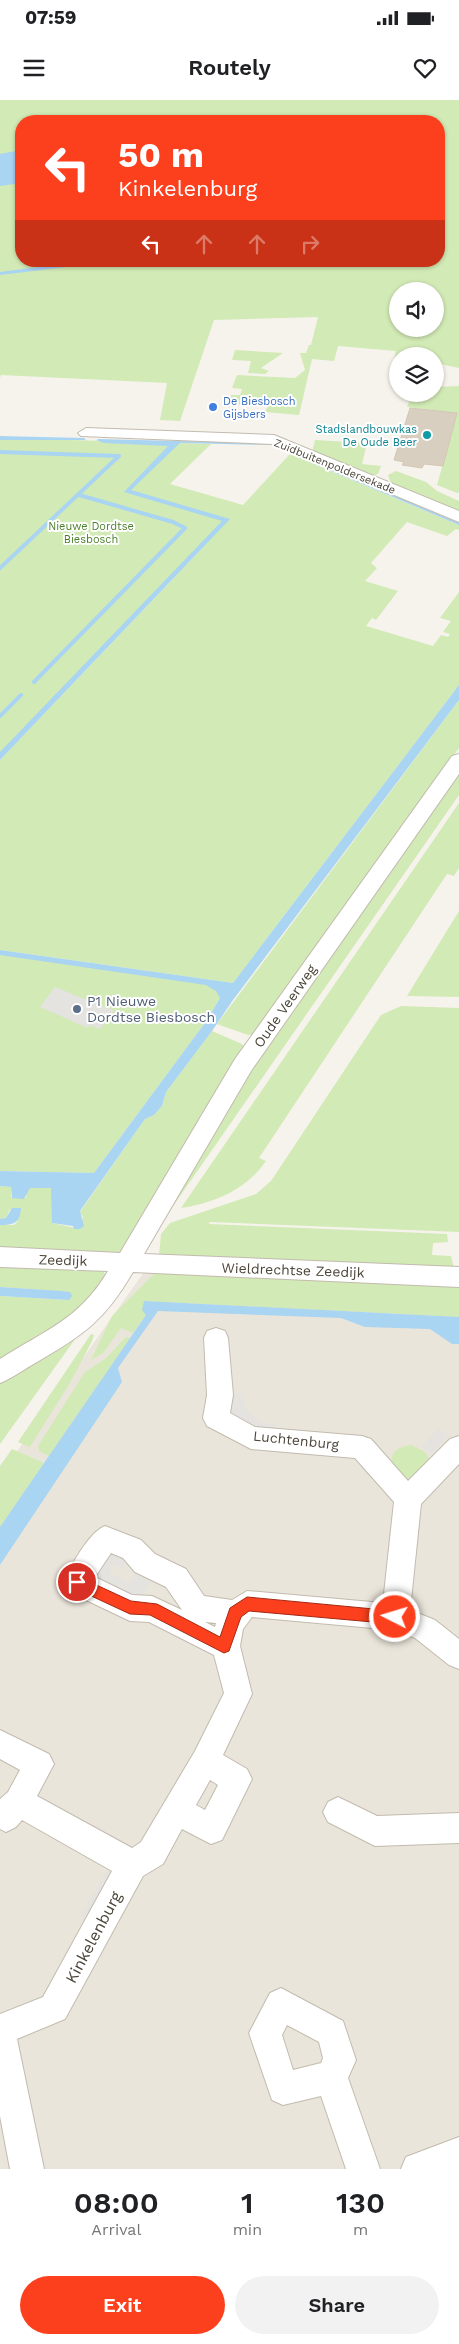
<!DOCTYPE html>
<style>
:root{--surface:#fff;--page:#f2f2f2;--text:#202124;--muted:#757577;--accent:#fc3f1d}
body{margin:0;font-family:"Work Sans",sans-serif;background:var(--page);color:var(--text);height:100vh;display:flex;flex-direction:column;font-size:19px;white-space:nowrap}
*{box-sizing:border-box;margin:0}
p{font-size:16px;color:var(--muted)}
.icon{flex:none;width:28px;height:28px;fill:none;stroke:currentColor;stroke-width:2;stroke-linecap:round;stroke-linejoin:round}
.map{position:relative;height:2069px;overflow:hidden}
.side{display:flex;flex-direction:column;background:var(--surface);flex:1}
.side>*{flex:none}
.hud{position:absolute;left:15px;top:15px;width:430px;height:152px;border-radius:20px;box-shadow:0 1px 4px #0004;background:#fc3f1d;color:#fff;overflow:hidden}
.fabs{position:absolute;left:389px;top:182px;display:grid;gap:10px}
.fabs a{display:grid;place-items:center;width:55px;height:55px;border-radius:50%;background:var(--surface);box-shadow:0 1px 4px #0004;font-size:25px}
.pin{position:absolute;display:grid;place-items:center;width:42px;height:42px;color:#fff;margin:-21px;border:2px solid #fff;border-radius:50%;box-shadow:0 1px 5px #0007}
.me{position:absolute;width:55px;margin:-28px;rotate:275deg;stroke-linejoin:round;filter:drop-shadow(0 0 4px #0008)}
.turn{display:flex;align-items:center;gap:18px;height:105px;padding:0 20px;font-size:22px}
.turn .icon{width:65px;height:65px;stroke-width:2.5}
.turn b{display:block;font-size:35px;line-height:42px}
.lanes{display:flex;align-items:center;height:48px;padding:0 20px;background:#0003;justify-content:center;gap:25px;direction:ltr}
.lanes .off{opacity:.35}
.eta{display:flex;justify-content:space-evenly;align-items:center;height:85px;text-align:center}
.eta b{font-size:30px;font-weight:600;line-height:35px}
.primary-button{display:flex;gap:10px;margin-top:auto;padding:10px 20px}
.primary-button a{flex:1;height:58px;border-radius:30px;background:var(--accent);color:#fff;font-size:20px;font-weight:600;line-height:58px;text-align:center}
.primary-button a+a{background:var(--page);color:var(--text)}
.status{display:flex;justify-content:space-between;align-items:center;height:35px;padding:0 25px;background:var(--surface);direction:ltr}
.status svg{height:14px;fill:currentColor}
header{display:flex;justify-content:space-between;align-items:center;height:65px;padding:0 20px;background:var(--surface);font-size:22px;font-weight:600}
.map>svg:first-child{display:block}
</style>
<div class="status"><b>07:59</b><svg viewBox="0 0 49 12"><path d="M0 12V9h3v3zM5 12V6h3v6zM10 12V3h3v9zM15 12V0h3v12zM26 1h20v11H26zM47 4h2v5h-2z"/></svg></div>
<header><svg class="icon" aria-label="menu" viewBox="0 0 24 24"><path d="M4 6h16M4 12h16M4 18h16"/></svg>Routely<svg class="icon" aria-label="heart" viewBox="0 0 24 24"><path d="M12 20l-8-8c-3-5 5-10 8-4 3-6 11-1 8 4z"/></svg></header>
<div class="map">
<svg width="459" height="2069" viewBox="0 0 459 2069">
<rect width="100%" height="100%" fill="#f6f3ec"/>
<polygon fill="#eae5da" points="154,1158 459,1173 459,2069 0,2069 0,1375"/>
<g fill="#d2eab5" fill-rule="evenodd">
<path d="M0,0H459V268L435,263V256H398L397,260H394L396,251L338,246L334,261L312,259L299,315L265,312L271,300L258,299L255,306L230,304L231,295H240L242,289L232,288L237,275L295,278L305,270L300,253H306L309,245H311L318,217L214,220L180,321L160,320L167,283L1,275L0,278ZM21,21H439V161H21ZM398,191H435V229H398Z"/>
<polygon points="235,250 283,253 261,268 269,271 265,274 248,273 251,261 232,260"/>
<polygon points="459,286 459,392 457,393 437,385 457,313 407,307 412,294 435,294 435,287"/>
<polygon points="0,338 211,344 170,384 243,405 290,354 459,425 459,430 456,429 447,436 407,422 371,463 377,468 365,481 398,491 376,520 372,518 366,526 433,546 441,535 448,537 450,534 443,532 451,521 440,518 459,492 459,585 233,883 0,850 0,660 213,437 0,656"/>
<polygon points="315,340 367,343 362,364 381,366 378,374 372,376 312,352"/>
<polygon points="396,371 426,382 437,391 459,401 459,413 391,384 388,375"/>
<polygon points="459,600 459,648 257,934 248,935 217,924"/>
<polygon points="459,671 459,695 171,1109 169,1108 237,988"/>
<path d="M459,703V768L454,776L447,774L259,1058L266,1061C246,1090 214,1103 181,1108Z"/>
<polygon points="459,811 459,897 407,896"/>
<polygon points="0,853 227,886 207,920 94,1073 0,1071"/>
<polygon points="401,906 459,908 459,1132 210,1122 209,1124 447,1134 448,1142 433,1143 432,1155 451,1156 455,1173 159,1155 161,1134 170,1123 256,1094 271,1081 381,915"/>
<polygon points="212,931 242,944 246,950 124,1149 114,1155 0,1152 0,1125 14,1125 18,1121 10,1109 6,1118 0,1119 0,1086 11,1087 11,1097 26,1098 27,1089 30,1088 52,1088 52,1123 80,1129 83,1117 80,1112 145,1019 154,1015 162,1006 166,992"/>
<polygon points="0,1160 102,1168 107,1179 90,1204 0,1263 0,1196 69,1200 70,1192 0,1187"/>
<polygon points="159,1169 459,1182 459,1217 144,1201 146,1215 133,1233 121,1228 103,1253 91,1260 112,1216"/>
<polygon points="91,1234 94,1235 92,1241 70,1283 31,1345 30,1347 18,1342"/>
<polygon points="78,1235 0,1344 0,1281"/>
<polygon points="126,1237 130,1238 49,1356 39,1351 38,1346 85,1272 105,1259"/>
<path d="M412,1345L425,1352L430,1361L413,1379C387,1377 382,1347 412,1345Z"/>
<polygon points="12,1349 44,1363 0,1427 0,1366"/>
</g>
<g fill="#e5e3e0">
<polygon points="55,887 104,907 114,910 100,929 90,925 88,928 40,907"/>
<polygon points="228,1294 243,1294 244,1307 261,1323 276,1324 275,1335 254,1333 228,1309"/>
<polygon points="438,1329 449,1336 432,1354 421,1347"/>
<polygon points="107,1447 129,1459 123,1469 114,1465 109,1473 129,1483 138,1468 154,1476 138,1503 88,1477"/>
<polygon points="109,1766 121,1772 94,1822 81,1816"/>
</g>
<g fill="#a9d4f2">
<polygon points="21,50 21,83 0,86 0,54"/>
<polygon points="83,161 117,161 0,175 0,172"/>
<polygon points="0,336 84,338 86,340 0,340"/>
<polygon points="99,339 259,343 272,345 180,343 131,390 230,419 0,660 0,652 222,421 124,392 168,346 104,343 96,340"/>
<polygon points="283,348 459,423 459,425 279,349"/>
<polygon points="459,585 459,600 233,900 212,931 166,992 162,1006 154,1015 145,1019 80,1111 84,1126 80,1129 74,1129 73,1126 52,1123 51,1088 30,1088 24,1099 12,1098 11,1087 0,1086 0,1071 94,1073 207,920 220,898 216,891 206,885 0,855 0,850 233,883"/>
<path d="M12,1108H21C20,1123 14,1125 0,1125V1119L6,1118Z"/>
<polygon points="0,1187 62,1191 70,1192 72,1196 69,1200 0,1196"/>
<polygon points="144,1201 459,1217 459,1244 452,1244 430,1229 365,1227 341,1218 158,1211 118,1268 122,1282 0,1465 0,1427 146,1215 142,1210"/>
</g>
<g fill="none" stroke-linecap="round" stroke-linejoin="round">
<g stroke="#a9d4f2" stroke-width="4">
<polyline points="0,352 119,356 0,468"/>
<polyline points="34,582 185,428 173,422 79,395"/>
<polyline points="0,616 21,595"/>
</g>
</g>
<polygon fill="#d8cfc1" stroke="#d3c7b4" points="410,308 457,313 443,366 424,364 422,368 402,365 404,362 394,360"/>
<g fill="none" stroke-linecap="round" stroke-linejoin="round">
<g stroke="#c2bbae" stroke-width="2">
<g id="minor">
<polygon points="86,328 274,335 459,411 459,422 272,344 81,336 78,333"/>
<path d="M459,654V674L251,971L144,1154L459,1167V1187L133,1172C105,1220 84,1235 37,1262C24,1269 13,1278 0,1283V1259C45,1230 79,1220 108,1171L0,1167V1147L120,1153L235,959L452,656Z"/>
<path d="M216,1228L225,1231L228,1238L233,1295L230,1313L255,1327L362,1336L371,1339L408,1381L450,1339L459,1336V1364L421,1404L410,1510L435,1520L459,1539V1569L449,1565L415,1538L395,1530L252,1517L243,1529L240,1546L252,1594L223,1655L247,1669L252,1679L222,1740L211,1744L182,1729L163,1764L143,1776L65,1919L17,1939L44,2069H10L0,2016V1914L43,1897L112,1771L22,1720L16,1727L6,1732L0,1729V1699L8,1692L20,1670L0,1659V1630L49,1654L54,1664L37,1696L132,1748L141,1742L195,1651L224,1593L214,1555L149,1522L130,1521L67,1491L63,1482C71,1466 89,1432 105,1426L141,1440L155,1454L186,1469L204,1496L232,1500L247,1491L383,1503L394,1402L355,1358L251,1349L207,1326L203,1318L207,1295L204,1238L207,1231ZM111,1453L123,1458L135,1472L166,1487L182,1510L152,1496L132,1495L95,1477ZM205,1522L216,1523L215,1527ZM210,1680L218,1685L205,1710L196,1705Z"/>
<polygon points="338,1697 377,1716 459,1713 459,1743 375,1746 328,1722 323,1712 328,1702"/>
<path d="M281,1888L343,1921L356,1960L348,1978L380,2069H346L321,1996L283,2005L272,2000L249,1933L270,1893ZM287,1925L319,1942L323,1958L321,1963L293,1970L282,1935Z"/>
<polygon points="459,2037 459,2069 401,2069 406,2057"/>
</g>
</g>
<use href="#minor" fill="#fff" fill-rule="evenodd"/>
</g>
<polygon fill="#fc3f1d" stroke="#a42913" points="77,1476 131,1501 157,1504 220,1537 230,1508 247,1497 395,1511 400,1513 402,1517 400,1522 395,1524 249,1511 241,1517 229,1551 224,1553 150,1515 130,1514 72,1487 70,1482 72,1478"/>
<circle fill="#3f7fe0" stroke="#fff" stroke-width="2" cx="213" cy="307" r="5"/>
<circle fill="#0f9aa8" stroke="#fff" stroke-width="2" cx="427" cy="335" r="5"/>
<circle fill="#5c6f8a" stroke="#fff" stroke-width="2" cx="77" cy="909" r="5"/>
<g text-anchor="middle" stroke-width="4" stroke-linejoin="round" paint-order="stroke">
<g font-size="11" fill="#366cbe" stroke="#fff" text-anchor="start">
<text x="223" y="305">De Biesbosch<tspan x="223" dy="13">Gijsbers</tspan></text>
</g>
<g font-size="11" fill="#0d838f" stroke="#fff" text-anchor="end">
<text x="417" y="333">Stadslandbouwkas<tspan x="417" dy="13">De Oude Beer</tspan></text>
</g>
<g font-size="11" fill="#4b4439" stroke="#fff">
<text transform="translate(335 366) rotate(22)" y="4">Zuidbuitenpoldersekade</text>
</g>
<g font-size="11" fill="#4a7f2a" stroke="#fff">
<text x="91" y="430">Nieuwe Dordtse<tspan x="91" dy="13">Biesbosch</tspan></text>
</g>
<g font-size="14" fill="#4e5e75" stroke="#fff" text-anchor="start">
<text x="87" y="906">P1 Nieuwe<tspan x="87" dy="16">Dordtse Biesbosch</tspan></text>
</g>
<g font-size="14" fill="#4b4439" stroke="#fff">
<text transform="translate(285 906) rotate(-55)" y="5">Oude Veerweg</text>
<text transform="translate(63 1160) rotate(2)" y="5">Zeedijk</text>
<text transform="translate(293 1170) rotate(2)" y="5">Wieldrechtse Zeedijk</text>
<text transform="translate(296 1340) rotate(6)" y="5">Luchtenburg</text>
</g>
<g font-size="16" fill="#4b4439" stroke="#fff">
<text transform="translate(93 1837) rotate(-62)" y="6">Kinkelenburg</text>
</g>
</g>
</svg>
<div class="fabs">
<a><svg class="icon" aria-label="sound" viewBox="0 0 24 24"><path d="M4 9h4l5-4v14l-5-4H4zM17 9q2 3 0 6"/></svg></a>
<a><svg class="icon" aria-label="layers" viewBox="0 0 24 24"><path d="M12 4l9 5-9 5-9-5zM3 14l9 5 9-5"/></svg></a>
</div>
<div class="pin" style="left:77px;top:1482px;background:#d93025"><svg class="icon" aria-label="arrive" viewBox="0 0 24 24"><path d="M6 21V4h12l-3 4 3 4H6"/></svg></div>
<svg class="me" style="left:395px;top:1517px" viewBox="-20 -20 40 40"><circle r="17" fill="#fc3f1d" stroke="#fff" stroke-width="3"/><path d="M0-11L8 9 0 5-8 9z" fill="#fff"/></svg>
<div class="hud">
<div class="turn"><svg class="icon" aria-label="left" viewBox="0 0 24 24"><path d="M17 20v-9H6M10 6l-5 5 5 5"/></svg><div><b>50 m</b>Kinkelenburg</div></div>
<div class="lanes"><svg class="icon" aria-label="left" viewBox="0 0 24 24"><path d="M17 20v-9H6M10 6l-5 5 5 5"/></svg><svg class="icon off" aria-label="ahead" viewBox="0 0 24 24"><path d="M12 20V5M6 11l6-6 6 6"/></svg><svg class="icon off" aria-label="ahead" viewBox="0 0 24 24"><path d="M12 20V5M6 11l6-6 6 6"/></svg><svg class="icon off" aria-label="right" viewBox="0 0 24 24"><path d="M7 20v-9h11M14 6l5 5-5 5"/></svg></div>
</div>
</div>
<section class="side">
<div class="eta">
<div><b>08:00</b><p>Arrival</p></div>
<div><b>1</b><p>min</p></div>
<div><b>130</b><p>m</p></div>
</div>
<div class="primary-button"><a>Exit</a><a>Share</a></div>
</section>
